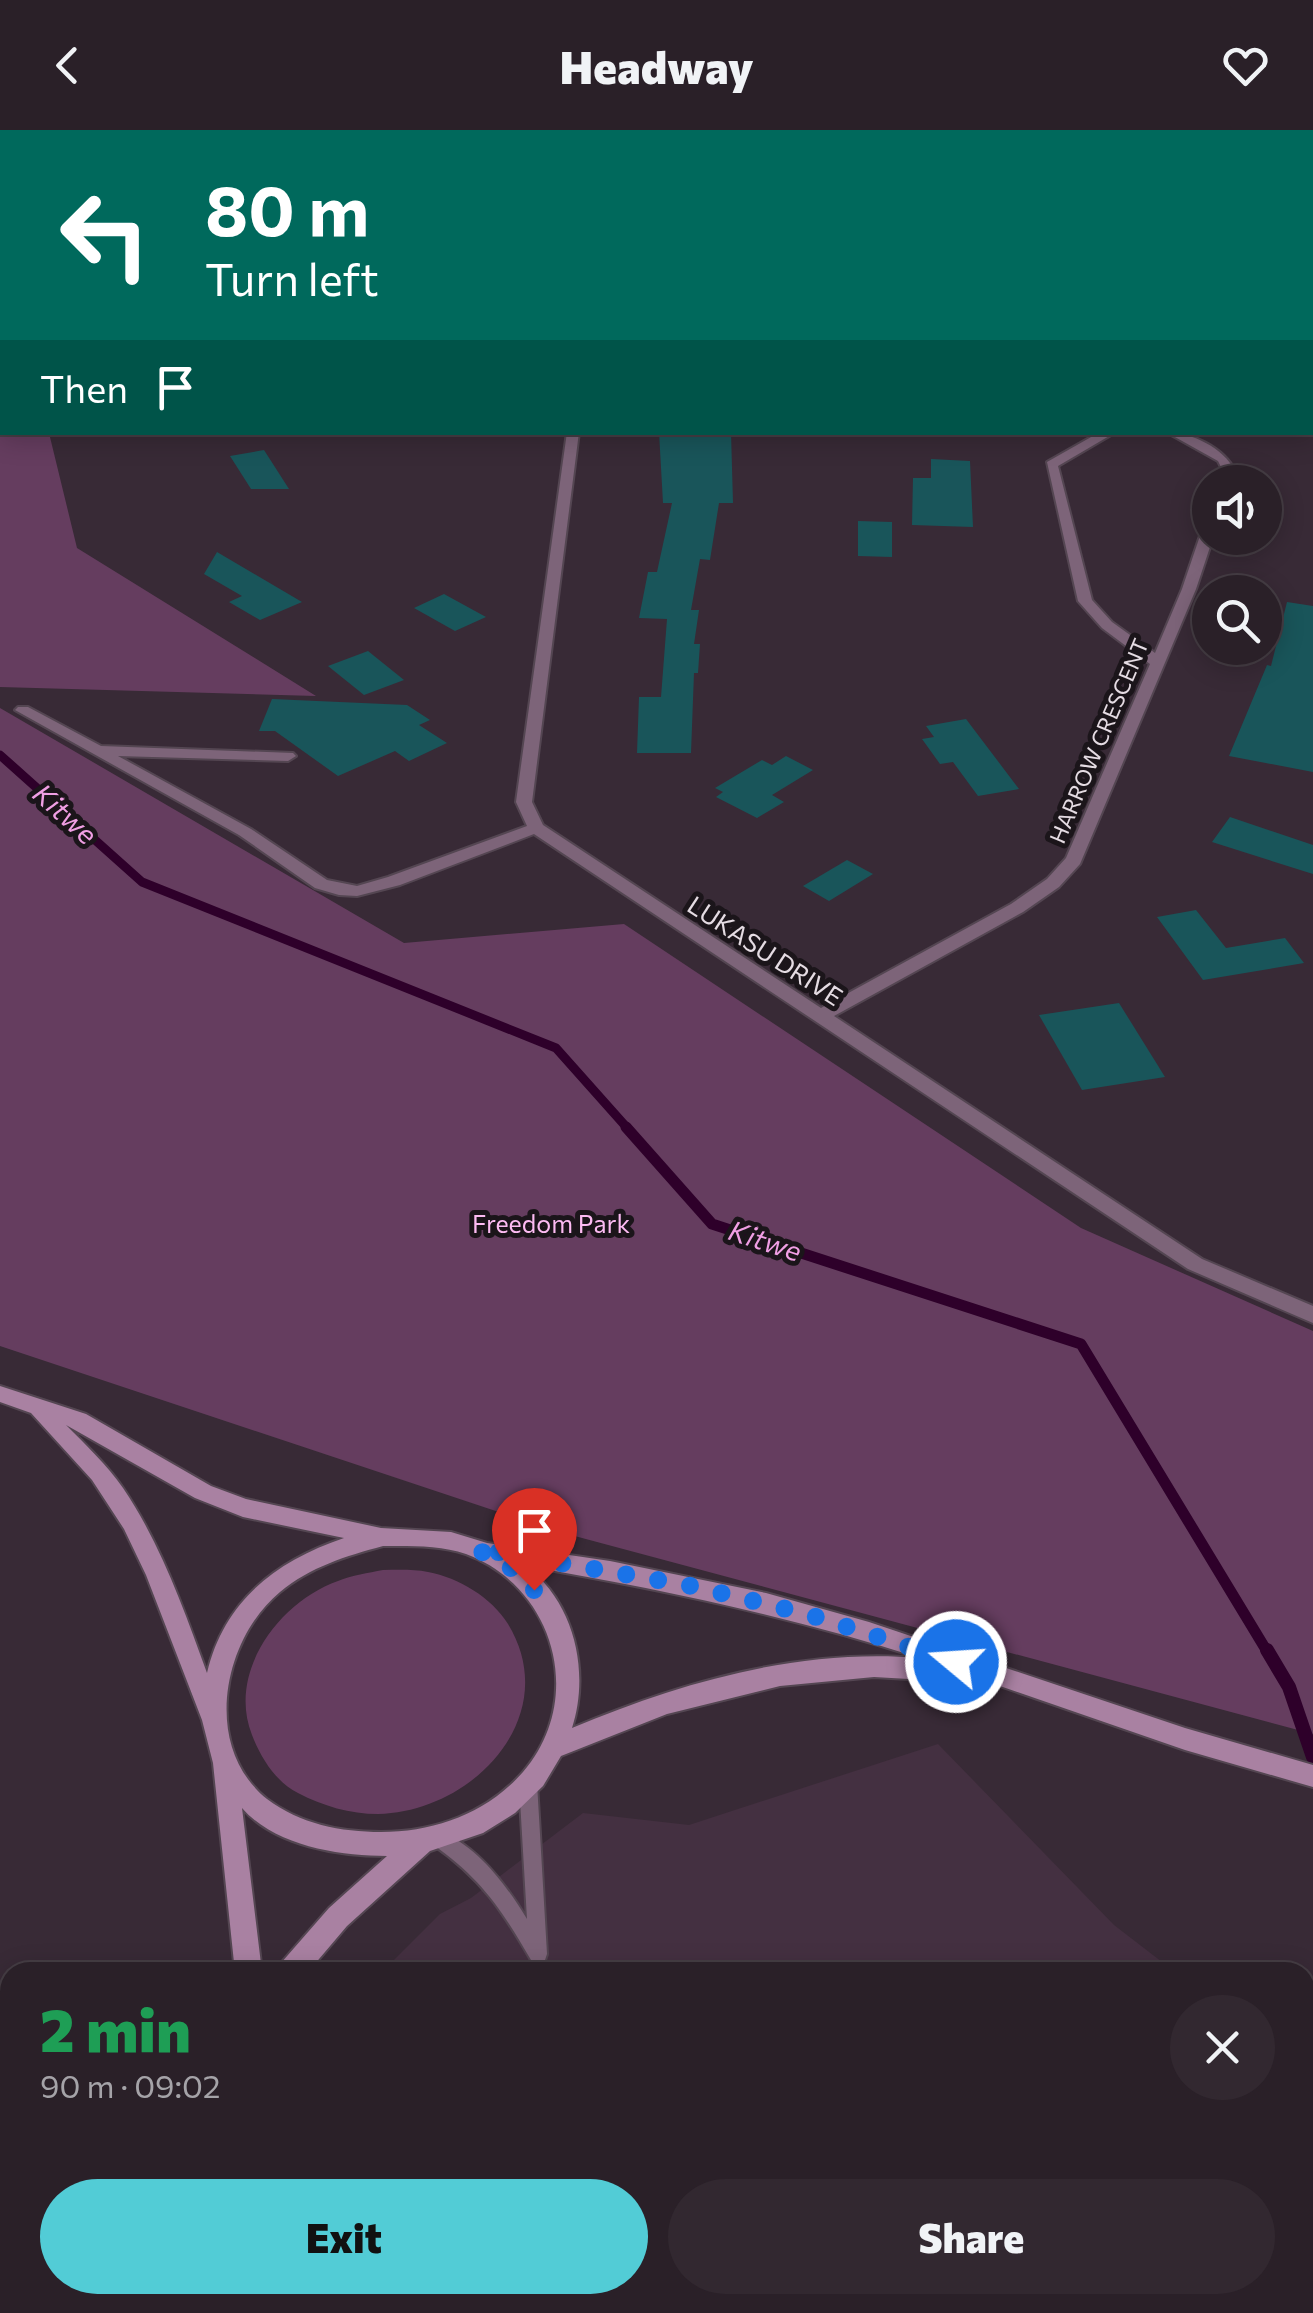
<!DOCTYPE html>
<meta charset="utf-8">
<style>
:root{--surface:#2a2028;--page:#322830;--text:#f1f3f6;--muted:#a5a3a8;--line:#463e45;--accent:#52ccd6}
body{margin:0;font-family:Commissioner,sans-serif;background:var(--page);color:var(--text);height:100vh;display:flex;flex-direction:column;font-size:38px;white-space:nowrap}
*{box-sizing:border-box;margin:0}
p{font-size:32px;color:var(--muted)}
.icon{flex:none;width:55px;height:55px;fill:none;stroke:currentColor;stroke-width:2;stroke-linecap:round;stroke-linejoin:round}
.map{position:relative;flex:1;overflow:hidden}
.panel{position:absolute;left:0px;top:1832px;width:1315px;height:352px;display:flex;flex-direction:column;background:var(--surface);border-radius:30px 30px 0 0;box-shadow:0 5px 25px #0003,0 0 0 2px var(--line)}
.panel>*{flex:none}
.hud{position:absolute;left:0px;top:0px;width:1315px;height:305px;box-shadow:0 5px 25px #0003,0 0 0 2px var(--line);background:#00695c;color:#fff;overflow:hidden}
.tools{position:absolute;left:1192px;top:335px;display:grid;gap:20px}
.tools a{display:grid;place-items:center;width:90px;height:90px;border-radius:50%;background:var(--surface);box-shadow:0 5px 25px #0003,0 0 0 2px var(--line);font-size:50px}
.pin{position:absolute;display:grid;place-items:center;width:85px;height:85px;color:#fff;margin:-102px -42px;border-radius:50% 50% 50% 0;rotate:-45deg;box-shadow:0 0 10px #0007}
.pin .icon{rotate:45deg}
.me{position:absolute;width:110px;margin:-55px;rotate:288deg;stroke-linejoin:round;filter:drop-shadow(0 0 8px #0008)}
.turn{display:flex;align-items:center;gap:35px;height:210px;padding:0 40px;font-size:45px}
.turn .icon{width:130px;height:130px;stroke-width:2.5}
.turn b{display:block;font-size:70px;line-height:85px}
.then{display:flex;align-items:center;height:95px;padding:0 40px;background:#0003;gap:20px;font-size:38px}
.round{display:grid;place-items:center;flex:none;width:105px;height:105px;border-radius:52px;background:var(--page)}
.overview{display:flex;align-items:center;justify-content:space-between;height:170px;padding:0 40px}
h1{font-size:60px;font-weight:800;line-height:75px;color:#1e9e55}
.button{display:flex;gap:20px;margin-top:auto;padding:20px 40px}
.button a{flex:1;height:115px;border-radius:60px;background:var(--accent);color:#111;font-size:40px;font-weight:800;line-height:115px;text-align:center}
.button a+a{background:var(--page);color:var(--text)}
header{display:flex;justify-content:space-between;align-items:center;height:130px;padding:0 40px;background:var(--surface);font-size:45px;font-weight:800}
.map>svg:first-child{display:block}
</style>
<header><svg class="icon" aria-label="back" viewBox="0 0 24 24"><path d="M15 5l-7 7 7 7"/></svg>Headway<svg class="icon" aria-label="heart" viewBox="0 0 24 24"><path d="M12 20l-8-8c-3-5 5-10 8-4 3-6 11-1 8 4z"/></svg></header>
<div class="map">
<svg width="1313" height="2183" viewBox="0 0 1313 2183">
<rect width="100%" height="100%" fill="#382a36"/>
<g fill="#443041">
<polygon points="938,1614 1114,1795 1175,1842 382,1842 440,1784 471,1768 583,1683 689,1695"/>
<polygon points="1305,1944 1313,1950 1313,2183 311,2183 311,2175 1305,2175"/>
</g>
<g fill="#653d5f">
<polygon points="0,202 2,302 49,303 77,418 316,566 0,557"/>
<polygon points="0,578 404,813 624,794 1081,1098 1313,1201 1313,1604 556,1401 0,1216"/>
<path d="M383,1440C397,1440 413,1439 428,1442C459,1448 491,1467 508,1494C564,1586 473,1682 378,1684C350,1684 323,1676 298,1663C276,1652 261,1628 252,1605C227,1542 279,1472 338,1451C352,1445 368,1443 383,1440Z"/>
</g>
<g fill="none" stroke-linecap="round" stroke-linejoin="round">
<polyline stroke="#2e002a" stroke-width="9" points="0,625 142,752 556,918 629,1000"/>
<polyline stroke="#2e002a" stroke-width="11" points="626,997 712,1094 1081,1214 1268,1523"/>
<polyline stroke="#2e002a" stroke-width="14" points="1267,1520 1289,1557 1313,1627"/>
</g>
<g fill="#19555a">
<polygon points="659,302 731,302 733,373 719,373 710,430 700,429 691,480 699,480 694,514 700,514 698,543 694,543 691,623 637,623 639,567 661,567 667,489 639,488 648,442 657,442 672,373 663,373"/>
<polygon points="264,320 289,359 251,359 230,326"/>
<polygon points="931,329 970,331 973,397 912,395 913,348 931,348"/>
<polygon points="858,391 892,392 892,427 858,426"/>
<polygon points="217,422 302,472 260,490 229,472 242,466 204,444"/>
<polygon points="444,464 486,487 455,501 414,478"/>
<polygon points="1287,472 1313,476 1313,642 1229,626 1267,535 1271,536"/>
<polygon points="368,521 404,550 364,565 328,536"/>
<polygon points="272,569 407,575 430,590 419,595 447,613 409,631 395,621 338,646 275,601 259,601"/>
<polygon points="966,589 1019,659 978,666 953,632 940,634 922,609 934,607 926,596"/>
<polygon points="786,626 813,640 772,665 784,672 757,688 716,667 723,662 715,658 762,630 772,635"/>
<polygon points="1230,687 1313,715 1313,744 1212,712"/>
<polygon points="847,730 873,744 829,771 803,756"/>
<polygon points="1196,780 1226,818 1285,808 1304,833 1203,850 1157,787"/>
<polygon points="1119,873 1165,947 1082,960 1039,885"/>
</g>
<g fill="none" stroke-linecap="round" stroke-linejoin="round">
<g stroke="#544652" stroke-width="4">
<g id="lane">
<path d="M528,1645L534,1647L537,1653L547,1824L545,1830L538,1833L531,1830C502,1780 481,1748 432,1714L429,1708L432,1702L438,1700C477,1716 505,1753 527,1789L519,1653L522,1647Z"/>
<polygon points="1085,1833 1136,1833 1143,1836 1145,1842 1076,1842 1078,1836"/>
<polygon points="1305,1971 1313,1975 1313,2000 1305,1996"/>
</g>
</g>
<g stroke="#544652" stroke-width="4">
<g id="street">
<polygon points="253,0 264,0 266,2 255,2"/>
<polygon points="1063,0 1075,0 1077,2 1066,2"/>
<rect x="1312" y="133" width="1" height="7"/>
<rect x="0" y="168" width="2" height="7"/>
<polygon points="567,302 579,302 532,672 543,695 821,878 1011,774 1047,749 1066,728 1150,534 1102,498 1078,471 1047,332 1100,302 1116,302 1058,336 1092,470 1112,492 1155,523 1182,459 1203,397 1210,393 1210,408 1213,408 1196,459 1080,734 1059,757 1023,782 834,886 1202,1129 1313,1176 1313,1193 1188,1139 534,704 400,755 357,766 339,765 315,758 239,705 15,580 18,577 28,577 101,616 293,623 296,626 288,631 118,626 251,699 327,750 357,756 388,747 527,696 516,672"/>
<path d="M1166,302C1191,302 1224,318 1235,341L1231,352H1219L1223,341L1218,331Z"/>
</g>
</g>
<g stroke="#544652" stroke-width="4">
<g id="secondary">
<path d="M0,1256L86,1284L211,1356L246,1369L381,1398L451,1402L487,1413L610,1431L766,1463L869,1492L1185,1598L1313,1635V1657L1185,1620L971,1546L961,1552L874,1547L780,1556L667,1584L561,1626L543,1656L515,1683L483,1703L430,1721L347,1796L308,1842H277L281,1833L329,1778L387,1726C339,1726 275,1716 242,1678L262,1842H235L213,1633L202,1590L146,1445L124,1399L92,1350L31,1283L0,1272ZM66,1295L195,1368L243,1387L344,1408C276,1431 224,1471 207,1543C184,1480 161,1414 123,1358C107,1335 86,1315 66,1295ZM383,1416C410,1416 440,1415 466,1424C555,1457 586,1569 523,1642C487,1683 435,1702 381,1702C341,1702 300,1694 267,1669C202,1617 222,1510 280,1462C310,1437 346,1426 383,1416ZM526,1436C660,1459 790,1486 920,1528C799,1518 682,1552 572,1598C590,1542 575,1473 526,1436Z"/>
<rect x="227" y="2175" width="30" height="8"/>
</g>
</g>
<use href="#lane" fill="#7d6479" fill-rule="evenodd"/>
<use href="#street" fill="#7d6479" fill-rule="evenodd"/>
<use href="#secondary" fill="#a981a2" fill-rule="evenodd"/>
</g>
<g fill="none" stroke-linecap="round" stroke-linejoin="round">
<polyline stroke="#1a73e8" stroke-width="18" stroke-dasharray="0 32.4" points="534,1460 518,1442 475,1418 692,1456 807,1484 956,1532"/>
</g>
<g text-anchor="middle" stroke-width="10" stroke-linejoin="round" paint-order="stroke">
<g font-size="22" fill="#e5dce3" stroke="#1b151a">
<text transform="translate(1099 611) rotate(-67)" y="8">HARROW CRESCENT</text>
</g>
<g font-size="25" fill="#e5dce3" stroke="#1b151a">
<text transform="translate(765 821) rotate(33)" y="9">LUKASU DRIVE</text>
</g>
<g font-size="25" fill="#fdbbf3" stroke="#1b151a">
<text x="551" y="1103">Freedom Park</text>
</g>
<g font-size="28" font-style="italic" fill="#f09fe4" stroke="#1b151a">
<text transform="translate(65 684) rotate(42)" y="10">Kitwe</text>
<text transform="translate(765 1111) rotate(18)" y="10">Kitwe</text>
</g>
</g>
</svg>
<div class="tools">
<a><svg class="icon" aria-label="sound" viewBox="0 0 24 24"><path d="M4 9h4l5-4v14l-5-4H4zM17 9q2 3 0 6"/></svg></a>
<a><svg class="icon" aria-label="search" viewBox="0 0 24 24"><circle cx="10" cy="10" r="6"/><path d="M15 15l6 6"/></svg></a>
</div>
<div class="pin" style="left:534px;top:1460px;background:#d93025"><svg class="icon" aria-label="arrive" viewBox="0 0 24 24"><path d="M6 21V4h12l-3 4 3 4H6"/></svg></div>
<svg class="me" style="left:956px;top:1532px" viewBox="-20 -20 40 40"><circle r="17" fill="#1a73e8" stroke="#fff" stroke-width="3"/><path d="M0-11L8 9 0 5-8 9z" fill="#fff"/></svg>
<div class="hud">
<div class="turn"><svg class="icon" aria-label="left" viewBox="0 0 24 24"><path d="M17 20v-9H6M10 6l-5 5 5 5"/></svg><div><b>80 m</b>Turn left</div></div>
<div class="then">Then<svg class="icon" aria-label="arrive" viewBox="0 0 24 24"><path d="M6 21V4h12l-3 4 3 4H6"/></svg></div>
</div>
<section class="panel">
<div class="overview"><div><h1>2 min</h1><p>90 m · 09:02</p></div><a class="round"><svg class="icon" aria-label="close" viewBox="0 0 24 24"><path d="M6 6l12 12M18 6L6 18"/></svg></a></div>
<div class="button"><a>Exit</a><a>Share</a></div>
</section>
</div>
